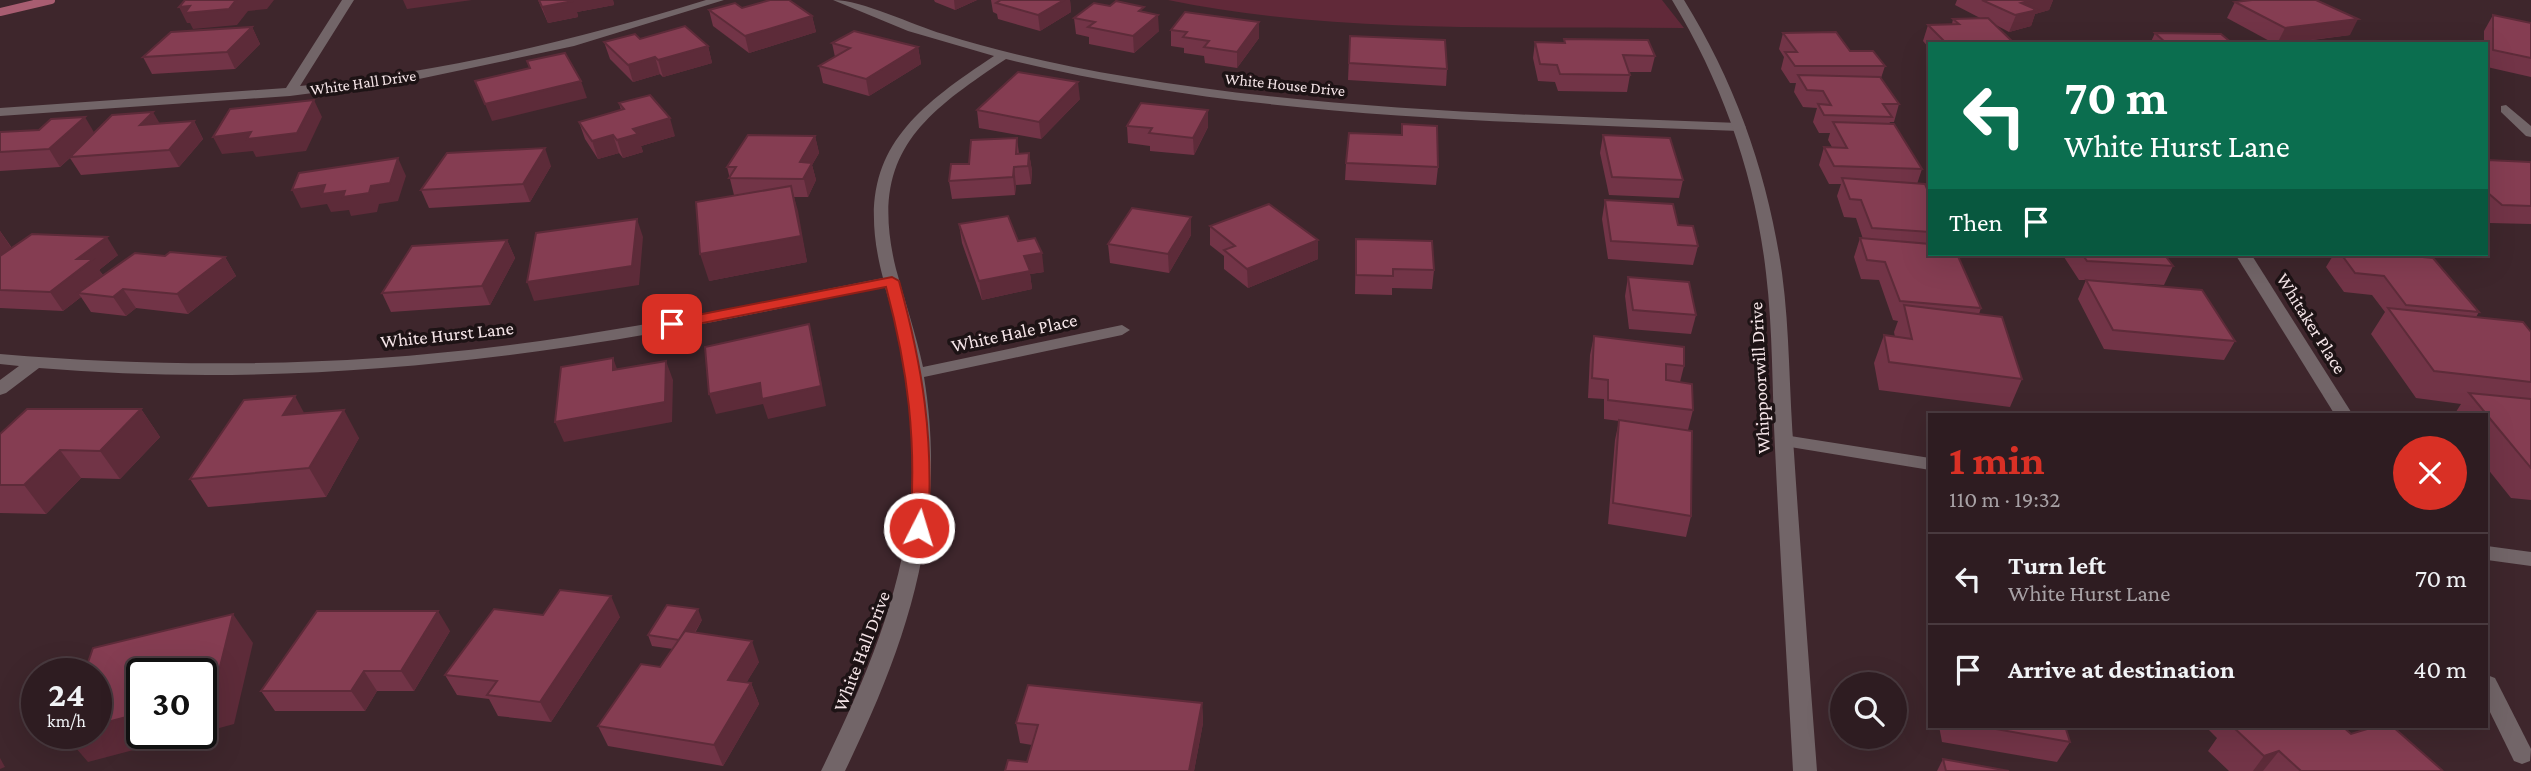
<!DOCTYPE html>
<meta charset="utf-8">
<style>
:root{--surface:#2e1c21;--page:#3a292e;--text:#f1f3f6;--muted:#a7a1a5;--line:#493a3f;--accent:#d93025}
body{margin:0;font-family:"Crimson Pro",serif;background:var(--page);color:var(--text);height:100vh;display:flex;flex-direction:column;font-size:26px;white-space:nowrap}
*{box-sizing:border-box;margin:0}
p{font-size:23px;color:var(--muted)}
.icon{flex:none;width:38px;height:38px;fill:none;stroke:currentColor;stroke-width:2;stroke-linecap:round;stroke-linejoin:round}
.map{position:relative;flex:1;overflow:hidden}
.details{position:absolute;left:1928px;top:413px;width:560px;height:315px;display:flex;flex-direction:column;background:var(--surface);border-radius:0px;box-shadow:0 7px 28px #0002,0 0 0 2px var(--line)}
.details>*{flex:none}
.guide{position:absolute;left:1928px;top:42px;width:560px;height:214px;border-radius:0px;box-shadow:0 7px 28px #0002,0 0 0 2px var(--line);background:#0b6e4f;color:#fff;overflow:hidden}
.buttons{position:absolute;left:1830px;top:672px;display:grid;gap:14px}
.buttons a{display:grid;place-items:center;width:77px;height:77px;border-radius:50%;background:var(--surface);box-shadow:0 7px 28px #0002,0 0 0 2px var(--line);font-size:35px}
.speed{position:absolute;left:21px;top:658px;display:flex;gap:14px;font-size:35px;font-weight:700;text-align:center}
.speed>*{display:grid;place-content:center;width:91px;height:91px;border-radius:50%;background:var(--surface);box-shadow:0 7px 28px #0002,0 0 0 2px var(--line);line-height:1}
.speed small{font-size:18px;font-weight:400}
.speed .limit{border:4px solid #111;border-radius:10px;background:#fff;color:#111}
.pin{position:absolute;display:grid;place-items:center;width:60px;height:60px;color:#fff;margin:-30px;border-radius:14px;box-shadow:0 4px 10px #0006}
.me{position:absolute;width:77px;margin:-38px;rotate:5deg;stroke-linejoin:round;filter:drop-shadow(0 0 5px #0008)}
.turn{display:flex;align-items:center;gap:24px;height:147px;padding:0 21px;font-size:32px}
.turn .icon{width:91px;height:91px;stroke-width:2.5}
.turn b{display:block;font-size:49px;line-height:60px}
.then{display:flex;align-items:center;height:66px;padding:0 21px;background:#0003;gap:14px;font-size:26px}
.round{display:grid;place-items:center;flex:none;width:74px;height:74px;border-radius:37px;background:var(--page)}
.overview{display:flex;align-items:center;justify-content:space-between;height:119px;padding:0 21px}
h1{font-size:42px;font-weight:700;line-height:52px;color:var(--accent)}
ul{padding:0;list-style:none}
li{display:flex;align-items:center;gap:21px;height:91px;padding:0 21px;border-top:2px solid var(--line)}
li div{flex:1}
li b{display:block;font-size:26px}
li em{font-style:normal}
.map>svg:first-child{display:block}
</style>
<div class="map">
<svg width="2531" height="771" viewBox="0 0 2531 771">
<rect width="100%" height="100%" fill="#3e262c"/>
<path fill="#612939" d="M1168,0H1662L1684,28C1515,26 1333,34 1168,0Z"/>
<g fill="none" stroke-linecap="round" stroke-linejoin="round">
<polyline stroke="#a85d71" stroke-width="8" points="0,12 51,0"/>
<g fill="#726568" fill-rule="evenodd">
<path d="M342,0H354L300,86C439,73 573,41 706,0H724L574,46L419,79L290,96L0,116V108L286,88Z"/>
<path d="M833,0C862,0 913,25 943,34C1004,53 1066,67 1129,77C1330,111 1535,115 1739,123L1746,127L1739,131C1494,121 1246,118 1006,59C920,116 868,156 896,269C905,302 916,334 923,367L1122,325L1130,330L1122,335L924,377C948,523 908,641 845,771H821C884,642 929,527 908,381C903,349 894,318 885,287C780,308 674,332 568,347C393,373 215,383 39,368L6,393L0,395V380L19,366L0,364V354C167,368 335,367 502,346C630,330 757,303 883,278C852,161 903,116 994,56L908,31Z"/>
<polygon points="2506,105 2531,126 2531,137 2526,136 2501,112 2501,106"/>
<polygon points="2235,254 2251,254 2353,415 2335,415"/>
<polygon points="1784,435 1930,458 1930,470 1778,445 1775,441 1778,437"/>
<polygon points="2487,546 2531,552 2531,566 2487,560"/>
<polygon points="2487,675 2495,678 2531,749 2530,761 2522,764 2514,761 2487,706"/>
</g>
<path fill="#726568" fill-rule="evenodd" d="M1672,0H1684C1736,84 1768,175 1782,273C1790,332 1789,393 1794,453C1801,559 1809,665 1817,771H1793C1787,663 1780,556 1775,448C1772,390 1773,331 1766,273C1755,176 1723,84 1672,0Z"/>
</g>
<g fill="#723447">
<polygon points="538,0 613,0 614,5 577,12 578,17 548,23"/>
<polygon points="934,0 977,0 955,10 935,2"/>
<polygon points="991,0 1070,0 1071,12 1040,31 998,19 997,14 993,12"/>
<polygon points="1957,0 2053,0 2049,10 2035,14 2031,26 2009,32 1994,24 2015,44 1930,44 1930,49 1923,41 1928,25 1952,24 1953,19 1982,19 1955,5"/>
<polygon points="2248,0 2316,0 2350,35 2283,44 2275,44 2227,18 2235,2"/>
<polygon points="742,8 812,16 816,32 749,53 713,26 709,10"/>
<polygon points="1145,12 1159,31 1134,53 1089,44 1089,37 1076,34 1074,18"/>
<polygon points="2493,15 2531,23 2531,77 2487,67 2487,44 2484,44 2484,31"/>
<polygon points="252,27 260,44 235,69 152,74 143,57"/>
<polygon points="1171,30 1259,38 1237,68 1205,63 1204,56 1184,53 1184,48 1171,46"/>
<polygon points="1783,33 1850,51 1885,66 1881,78 1899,104 1894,122 1890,122 1889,124 1922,169 1917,184 1930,196 1930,254 1981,308 1979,314 2022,379 2010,407 1879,390 1874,363 1884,335 1895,337 1894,332 1898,321 1893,320 1879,280 1861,279 1854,257 1860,238 1863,239 1856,218 1844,217 1837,196 1841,184 1829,184 1819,165 1824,147 1832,147 1828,140 1830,133 1819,133 1813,122 1817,108 1803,107 1794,92 1796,83 1790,83 1781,69 1784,57 1779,49"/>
<polygon points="2155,33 2233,44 2150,44"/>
<polygon points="1350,36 1447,69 1446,86 1348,80"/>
<polygon points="640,39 708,46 712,63 663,77 660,74 633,82 610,59 604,42"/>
<polygon points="1564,39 1655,56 1651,72 1629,72 1630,75 1627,92 1558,91 1555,82 1538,81 1533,58 1535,42 1564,43"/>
<polygon points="832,43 918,47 921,64 869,96 823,83 819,66 835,57"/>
<polygon points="1080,99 1041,139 979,128 977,110"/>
<polygon points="619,103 675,136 641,146 643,152 623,158 619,153 598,159 585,139 579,122 621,110"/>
<polygon points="1208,110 1208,127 1194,155 1150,151 1150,146 1128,143 1127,126"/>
<polygon points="194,121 203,139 179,167 81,175 70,158 60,167 0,171 0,152 94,133 159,124"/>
<polygon points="1402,124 1438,167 1436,185 1345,180 1346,163 1401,135"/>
<polygon points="1603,135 1683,180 1679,198 1609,195 1600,153"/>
<polygon points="815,136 819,153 812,165 816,180 808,197 794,197 807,262 709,281 734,195 727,167"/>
<polygon points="1017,138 1019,154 1029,153 1032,171 1031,184 1016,185 1015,195 952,199 949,181"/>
<polygon points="2487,160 2531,163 2531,224 2490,223 2487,221"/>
<polygon points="551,166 530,202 429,208 421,190"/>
<polygon points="1605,200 1698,246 1693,265 1608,259 1602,219"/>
<polygon points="959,224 1018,241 1044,272 1030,274 1032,289 982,300 962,243"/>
<polygon points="1210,226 1318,240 1318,259 1248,288 1224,269 1224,256 1210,245"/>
<polygon points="0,231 12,248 118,255 99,270 103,275 165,256 225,257 236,276 188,314 136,308 126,316 91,312 81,297 63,311 0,308"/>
<polygon points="1191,235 1169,273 1110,263 1108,244"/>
<polygon points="1356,239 1434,270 1432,289 1392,288 1392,295 1355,294"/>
<polygon points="507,240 515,258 490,305 391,312 382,293"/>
<polygon points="2062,254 2164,254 2173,266 2164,285 2098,281 2235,341 2224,360 2104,349 2078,299 2086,280 2079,280"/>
<polygon points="2334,254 2341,254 2479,312 2476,317 2531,332 2531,500 2511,498 2487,468 2487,415 2454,415 2461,404 2416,398 2371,334 2385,312 2372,295 2344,292 2326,267"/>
<polygon points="1628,277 1696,315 1691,334 1629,329 1625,296"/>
<polygon points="1594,336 1684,366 1680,382 1693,410 1688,430 1691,516 1686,537 1608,524 1615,440 1619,421 1604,419 1604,399 1588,398 1590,355"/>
<polygon points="141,409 160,437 120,479 81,478 46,514 0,513 0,434"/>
<polygon points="304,413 359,438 326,497 208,507 190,479"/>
<polygon points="543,615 620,617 551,722 498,716 489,699 457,695 445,675"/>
<polygon points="702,620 695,633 759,662 746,683 751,683 759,704 723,766 608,746 598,726 660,667 673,649 652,646 648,635"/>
<polygon points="450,631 414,691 377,691 365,711 275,711 261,691"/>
<polygon points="1930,644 1930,680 1926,654"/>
<polygon points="1202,703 1203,723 1194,771 1005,771 1027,762 1032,745 1020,743 1016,723"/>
<polygon points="1939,726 2065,726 2070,742 2057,762 1942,742"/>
<polygon points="2205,726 2342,726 2351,734 2441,771 2229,771 2208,751 2217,738"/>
<polygon points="1943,759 2009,771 1937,771"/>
</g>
<g fill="#5d2b39">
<polygon points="236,0 274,0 267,9 248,11 237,25 193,29 190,23 187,23 179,7"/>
<polygon points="403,0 472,0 407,9"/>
<polygon points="572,0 613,0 614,5 577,12 578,17 548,23 542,7"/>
<polygon points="954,0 977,0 955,10"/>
<polygon points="1064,0 1070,0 1071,12 1040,31 1038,15"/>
<polygon points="2032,0 2053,0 2049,10 2035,14 2031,26 2009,32 2021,3"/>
<polygon points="1158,15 1159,31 1134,53 1133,36"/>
<polygon points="812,16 816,32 749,53 745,36"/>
<polygon points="2358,19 2350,35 2277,44 2285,28"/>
<polygon points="1259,22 1259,38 1237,68 1237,52"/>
<polygon points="252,27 260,44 235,69 227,52"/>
<polygon points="708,46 712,63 663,77 658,60"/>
<polygon points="918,47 921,64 869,96 866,79"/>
<polygon points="655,57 660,74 633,82 628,65"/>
<polygon points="581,81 587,98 492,121 485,104"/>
<polygon points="1078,82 1080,99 1041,139 1039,122"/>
<polygon points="314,100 322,117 306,151 256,157 253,151 222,154 213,137"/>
<polygon points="1208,110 1208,127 1194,155 1193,138"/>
<polygon points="153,112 163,129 140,125"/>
<polygon points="85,117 95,134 60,167 49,149"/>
<polygon points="670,118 675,136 641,146 643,152 623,158 617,140 633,129"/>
<polygon points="194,121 203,139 179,167 169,150"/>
<polygon points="613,135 619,153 598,159 592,141"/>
<polygon points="815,136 819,153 812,165 816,180 808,197 800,162"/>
<polygon points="545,148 551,166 530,202 523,184"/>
<polygon points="1029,153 1032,171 1031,184 1028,166"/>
<polygon points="398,158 406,176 398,201 379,204 377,212 351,216 349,210 331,212 327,204 301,208 292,190 325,185 371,186"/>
<polygon points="1014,167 1016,185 1015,195 1013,177"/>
<polygon points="791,186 798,211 807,262 709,281 700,254"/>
<polygon points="1191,217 1191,235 1169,273 1168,254"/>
<polygon points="637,219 643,237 639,285 534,301 527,282"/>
<polygon points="0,231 12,249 0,258"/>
<polygon points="107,237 118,255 99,270 105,278 78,293 81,297 63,311 50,292 77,259"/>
<polygon points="507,240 515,258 490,305 482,286"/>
<polygon points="1318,240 1318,259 1248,288 1247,269"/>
<polygon points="1042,253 1044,272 1030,274 1032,289 982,300 979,281 1024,256"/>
<polygon points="225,257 236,276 188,314 177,294"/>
<polygon points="123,289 136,308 126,316 113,297"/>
<polygon points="809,324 814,343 826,406 768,419 763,404 716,414 709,394"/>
<polygon points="613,358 620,377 613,370"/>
<polygon points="666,361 673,380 672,422 564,442 555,422"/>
<polygon points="295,396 310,424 283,415"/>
<polygon points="141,409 160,437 120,479 100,451"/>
<polygon points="344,410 359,438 326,497 309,468"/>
<polygon points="60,450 81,478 46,514 24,485"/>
<polygon points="611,596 620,617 551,722 540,702"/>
<polygon points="698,609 702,620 684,650 680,640"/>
<polygon points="438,611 450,631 414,691 401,671"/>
<polygon points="233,614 253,643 234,724 201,733 201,698"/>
<polygon points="752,641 759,662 736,700 728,680"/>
<polygon points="364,671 377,691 365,711 351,691"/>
<polygon points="751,683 759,704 723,766 714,745"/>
<polygon points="1202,703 1203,723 1194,771 1189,771"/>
<polygon points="142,713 142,733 198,733 88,762 63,733 96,733 96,725"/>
<polygon points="2279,751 2263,771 2253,771 2264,756"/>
<polygon points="0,758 5,767 0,769"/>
</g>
<g fill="#853d52" stroke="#5d2b39" stroke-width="2">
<polygon points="185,0 236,0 229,9 185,13 190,6 179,7"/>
<polygon points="539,0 573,0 573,1 542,7"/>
<polygon points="770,0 789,0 812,16 745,36 709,10 735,3 742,8"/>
<polygon points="1001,0 1064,0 1038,15 996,3"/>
<polygon points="1982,0 2032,0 2021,3 2037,10 2015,15"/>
<polygon points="2252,0 2316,0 2358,19 2285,28 2235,2"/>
<polygon points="1116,1 1144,7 1139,11 1158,15 1133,36 1088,27 1095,22 1074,18 1094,3 1110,6"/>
<polygon points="1185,12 1259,22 1237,52 1204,47 1209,41 1183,37 1187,32 1171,30"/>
<polygon points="2493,15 2531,23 2531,58 2493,50"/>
<polygon points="1988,18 2015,44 1969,44 1967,42 1945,42 1928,25 1959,24 1953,19"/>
<polygon points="685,26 708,46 658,60 655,57 628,65 604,42 635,34 640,39"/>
<polygon points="252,27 227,52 143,57 171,32"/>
<polygon points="854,31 918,47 866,79 819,66 850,48 832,43"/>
<polygon points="1836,32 1850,51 1873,51 1885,66 1795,66 1785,52 1797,52 1783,33"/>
<polygon points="2155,33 2221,34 2233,44 2167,44"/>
<polygon points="1350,36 1445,40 1447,69 1349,63"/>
<polygon points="1564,39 1648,40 1655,56 1623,55 1630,75 1560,74 1557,65 1540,64 1535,42 1565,43"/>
<polygon points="565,53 581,81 485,104 475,81 530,68 527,61"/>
<polygon points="1018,72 1078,82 1039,122 977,110"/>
<polygon points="1798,75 1880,77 1899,104 1883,104 1892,117 1824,115 1818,104 1831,105 1823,91 1807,90"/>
<polygon points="650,95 670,118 633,129 638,134 617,140 613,135 592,141 579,122 624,109 619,103"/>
<polygon points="314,100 297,133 247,139 251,132 213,137 230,109"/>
<polygon points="1141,103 1208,110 1193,138 1149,133 1152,128 1127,126"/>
<polygon points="153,112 140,125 194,121 169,150 70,157 112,115"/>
<polygon points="85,117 49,149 0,152 0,132 39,130 51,119"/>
<polygon points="1833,122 1894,124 1922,169 1834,166 1824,147 1847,148"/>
<polygon points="1402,124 1437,126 1438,167 1346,163 1349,133 1402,135"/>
<polygon points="748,135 815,136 800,162 812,163 803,179 729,178 736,167 727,167"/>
<polygon points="1603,135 1670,138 1683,180 1612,177"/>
<polygon points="1017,138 1016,154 1029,153 1028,166 1014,167 1013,177 949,181 951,164 969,164 971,140"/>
<polygon points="545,148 523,184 421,190 447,153"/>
<polygon points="398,158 390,183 371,186 369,193 343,197 345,191 322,194 325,185 292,190 299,173"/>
<polygon points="2487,160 2530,162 2531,163 2531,206 2502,205 2487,192"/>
<polygon points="1842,178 1925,184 1930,196 1930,232 1872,228 1861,200 1850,199"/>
<polygon points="791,186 801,236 700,254 696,202"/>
<polygon points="1605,200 1673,204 1678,225 1693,226 1698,246 1611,241"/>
<polygon points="1269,204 1318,240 1247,269 1224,250 1235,246 1210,226"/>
<polygon points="1132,208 1191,217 1168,254 1108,244"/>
<polygon points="1008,216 1018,241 1035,238 1042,253 1024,256 1030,271 979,281 959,224"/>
<polygon points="637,219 632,266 527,282 536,233"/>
<polygon points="32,234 107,237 77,259 93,259 50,292 0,290 0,256"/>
<polygon points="1860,238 1930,244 1930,254 1957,254 1981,308 1900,301 1885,262 1867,260"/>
<polygon points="1356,239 1432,241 1434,270 1393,269 1393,276 1356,275"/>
<polygon points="507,240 482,286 382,293 412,246"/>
<polygon points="170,252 225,257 177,294 123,289 113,297 78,293 135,253 165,256"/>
<polygon points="2082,254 2164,254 2173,266 2087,261"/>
<polygon points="2341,254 2391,254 2433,258 2479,312 2406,305 2384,276 2355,273"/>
<polygon points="1628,277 1689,282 1696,315 1633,310"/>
<polygon points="2086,280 2202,290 2235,341 2113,330"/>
<polygon points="1904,305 2002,317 2022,379 1889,362 1884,335 1912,339"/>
<polygon points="2388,308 2523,322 2531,332 2531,382 2434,371"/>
<polygon points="809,324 821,386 762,399 760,383 709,394 705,347"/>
<polygon points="1594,336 1684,347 1684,366 1666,364 1666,380 1692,384 1693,410 1608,400 1608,380 1592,378"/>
<polygon points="613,358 613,370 666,361 665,402 555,422 561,367"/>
<polygon points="2469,393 2531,399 2531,468 2487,415"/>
<polygon points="295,396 283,415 344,410 309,468 190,479 244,400"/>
<polygon points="27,409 141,409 100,451 60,450 24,485 0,485 0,434"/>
<polygon points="1619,420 1692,431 1691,516 1613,503"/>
<polygon points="560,590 611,596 540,702 487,695 497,681 445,675 494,609 543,615"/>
<polygon points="667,605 698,609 679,640 648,635"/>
<polygon points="317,611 438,611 401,671 364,671 351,691 261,691"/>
<polygon points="233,614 213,695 201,698 201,674 142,674 142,713 96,725 96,674 84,674 93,648"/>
<polygon points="685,631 752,641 728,680 751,683 714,745 598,726 641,664 660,667"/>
<polygon points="1028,685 1202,703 1189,771 1005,771 1008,760 1027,762 1038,725 1016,723"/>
<polygon points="1979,726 2065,726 2070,742"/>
<polygon points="2232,726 2342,726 2351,734 2377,726 2392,726 2442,770 2439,771 2301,771 2279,751 2264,756"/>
<polygon points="1943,759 2009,771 1946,771"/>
</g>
<path fill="#d93025" stroke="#8d1f18" stroke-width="2" d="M892,277L899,281C923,368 934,438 928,528L925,532H912L910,528C917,442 908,369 886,287L672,329L664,324L672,320Z"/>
<g text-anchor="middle" stroke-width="7" stroke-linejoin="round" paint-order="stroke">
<g font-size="16" fill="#f5e5e8" stroke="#1d1315">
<text transform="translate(363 82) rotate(-8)" y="6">White Hall Drive</text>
<text transform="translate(1285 84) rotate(6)" y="6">White House Drive</text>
</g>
<g font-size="19" fill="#f5e5e8" stroke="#1d1315">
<text transform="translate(2312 323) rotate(58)" y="7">Whitaker Place</text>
<text transform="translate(1014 332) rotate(-12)" y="7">White Hale Place</text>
<text transform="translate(447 334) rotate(-6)" y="7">White Hurst Lane</text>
<text transform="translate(1759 378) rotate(-93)" y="7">Whippoorwill Drive</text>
<text transform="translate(861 651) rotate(-69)" y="7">White Hall Drive</text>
</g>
</g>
</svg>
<div class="buttons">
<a><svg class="icon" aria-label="search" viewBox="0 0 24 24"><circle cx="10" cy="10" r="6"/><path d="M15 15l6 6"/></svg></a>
</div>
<div class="speed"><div>24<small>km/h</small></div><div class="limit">30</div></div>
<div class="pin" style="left:672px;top:324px;background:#d93025"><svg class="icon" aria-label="arrive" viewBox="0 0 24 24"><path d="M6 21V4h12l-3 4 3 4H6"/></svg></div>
<svg class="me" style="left:919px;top:528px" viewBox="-20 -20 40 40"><circle r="17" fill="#d93025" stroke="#fff" stroke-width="3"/><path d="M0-11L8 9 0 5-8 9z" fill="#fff"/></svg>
<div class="guide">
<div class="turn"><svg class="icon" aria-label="left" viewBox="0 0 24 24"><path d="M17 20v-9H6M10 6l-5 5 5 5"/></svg><div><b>70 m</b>White Hurst Lane</div></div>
<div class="then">Then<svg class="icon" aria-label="arrive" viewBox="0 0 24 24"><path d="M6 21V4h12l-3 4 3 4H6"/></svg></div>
</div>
<section class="details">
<div class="overview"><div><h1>1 min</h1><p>110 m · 19:32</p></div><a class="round" style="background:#d93025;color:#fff"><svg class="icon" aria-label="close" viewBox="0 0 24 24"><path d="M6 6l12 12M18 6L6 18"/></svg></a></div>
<ul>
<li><svg class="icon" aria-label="left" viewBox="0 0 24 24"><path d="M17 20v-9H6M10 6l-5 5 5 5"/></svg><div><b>Turn left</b><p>White Hurst Lane</p></div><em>70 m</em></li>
<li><svg class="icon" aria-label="arrive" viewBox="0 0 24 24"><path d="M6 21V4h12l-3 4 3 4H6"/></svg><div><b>Arrive at destination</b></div><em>40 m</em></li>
</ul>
</section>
</div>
